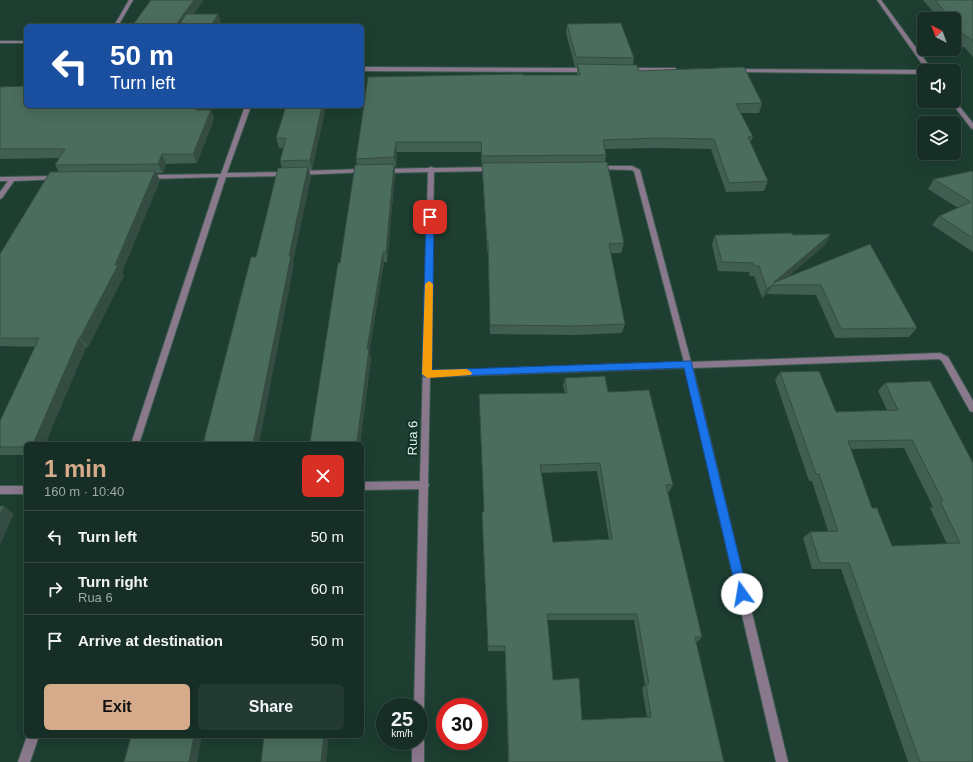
<!DOCTYPE html>
<meta charset="utf-8">
<style>
:root{--surface:#162e25;--page:#233a32;--text:#f1f3f6;--muted:#9ea8a7;--line:#354a42;--accent:#d6ab8b}
body{margin:0;font-family:Helvetica,sans-serif;background:var(--page);color:var(--text);height:100vh;display:flex;flex-direction:column;font-size:15px;white-space:nowrap}
*{box-sizing:border-box;margin:0}
p{font-size:13px;color:var(--muted)}
.icon{flex:none;width:22px;height:22px;fill:none;stroke:currentColor;stroke-width:2;stroke-linecap:round;stroke-linejoin:round}
.map{position:relative;flex:1;overflow:hidden}
.details{position:absolute;left:24px;top:442px;width:340px;height:296px;display:flex;flex-direction:column;background:var(--surface);border-radius:6px;box-shadow:0 4px 16px #0002,0 0 0 1px var(--line)}
.details>*{flex:none}
.top-card{position:absolute;left:24px;top:24px;width:340px;height:84px;border-radius:6px;box-shadow:0 4px 16px #0002,0 0 0 1px var(--line);background:#1a4fa0;color:#fff;overflow:hidden}
.needle{width:26px;rotate:319deg}
.tools{position:absolute;left:917px;top:12px;display:grid;gap:8px}
.tools a{display:grid;place-items:center;width:44px;height:44px;border-radius:6px;background:var(--surface);box-shadow:0 4px 16px #0002,0 0 0 1px var(--line);font-size:20px}
.speed{position:absolute;left:376px;top:698px;display:flex;gap:8px;font-size:20px;font-weight:700;text-align:center}
.speed>*{display:grid;place-content:center;width:52px;height:52px;border-radius:50%;background:var(--surface);box-shadow:0 4px 16px #0002,0 0 0 1px var(--line);line-height:1}
.speed small{font-size:10px;font-weight:400}
.speed .limit{border:6px solid #d22;background:#fff;color:#111}
.pin{position:absolute;display:grid;place-items:center;width:34px;height:34px;color:#fff;margin:-17px;border-radius:8px;box-shadow:0 2px 6px #0006}
.me{position:absolute;width:44px;margin:-22px;rotate:347deg;stroke-linejoin:round;filter:drop-shadow(0 0 3px #0008)}
.turn{display:flex;align-items:center;gap:14px;height:84px;padding:0 20px;font-size:18px}
.turn .icon{width:52px;height:52px;stroke-width:2.5}
.turn b{display:block;font-size:28px;line-height:34px}
.round{display:grid;place-items:center;flex:none;width:42px;height:42px;border-radius:6px;background:var(--page)}
.head{display:flex;align-items:center;justify-content:space-between;height:68px;padding:0 20px}
h1{font-size:24px;font-weight:700;line-height:30px;color:var(--accent)}
.button{display:flex;gap:8px;margin-top:auto;padding:8px 20px}
.button a{flex:1;height:46px;border-radius:6px;background:var(--accent);color:#111;font-size:16px;font-weight:700;line-height:46px;text-align:center}
.button a+a{background:var(--page);color:var(--text)}
ul{padding:0;list-style:none}
li{display:flex;align-items:center;gap:12px;height:52px;padding:0 20px;border-top:1px solid var(--line)}
li div{flex:1}
li b{display:block;font-size:15px}
li em{font-style:normal}
.map>svg:first-child{display:block}
</style>
<div class="map">
<svg width="973" height="762" viewBox="0 0 973 762">
<rect width="100%" height="100%" fill="#1d3e31"/>
<g fill="none" stroke-linecap="round" stroke-linejoin="round">
<g stroke="#3c5b4f" stroke-width="2">
<g id="street">
<polygon points="129,0 133,0 118,26 114,26"/>
<polygon points="877,0 881,0 933,71 927,71"/>
<rect x="0" y="41" width="26" height="2"/>
<polygon points="362,67 587,68 590,70 587,72 362,71"/>
<polygon points="629,68 675,68 678,70 675,72 627,71 626,70"/>
<polygon points="735,69 924,70 926,71 924,71 924,74 733,72 733,70"/>
<polygon points="954,100 973,123 973,129 971,128 950,101 954,101"/>
<polygon points="245,106 251,106 227,173 287,172 290,174 287,176 226,177 139,444 131,444 219,177 148,179 145,177 148,175 221,174"/>
<polygon points="598,166 632,166 640,170 691,362 940,353 948,357 973,401 973,412 970,411 942,361 939,359 693,368 788,762 776,762 685,368 430,377 428,483 429,485 428,487 424,707 423,711 419,712 419,707 414,707 419,489 362,490 362,482 420,481 428,172 384,173 381,171 384,169 428,168 431,167 434,168 492,167 495,169 492,171 434,172 430,371 684,362 634,171 631,170 596,169 596,167"/>
<polygon points="364,169 367,171 366,172 300,175 297,173 300,171"/>
<polygon points="57,176 59,177 59,179 14,181 2,198 0,199 0,192 8,181 0,181 0,177"/>
<rect x="0" y="486" width="26" height="8"/>
<polygon points="27,736 39,736 30,762 18,762"/>
<polygon points="419,736 422,737 424,741 424,762 412,762 412,741 419,741"/>
</g>
</g>
<use href="#street" fill="#8a788d" fill-rule="evenodd"/>
</g>
<g fill="#405e51" fill-rule="evenodd">
<polygon points="923,0 973,0 973,57 964,47 961,47 954,38 954,19 939,19"/>
<polygon points="567,24 634,58 633,65 639,71 762,103 759,113 741,113 753,137 750,143 768,181 764,191 726,192 711,149 655,148 605,149 606,155 605,162 624,243 621,253 611,253 625,324 622,333 575,335 490,334 488,251 487,251 481,152 397,152 396,167 394,167 395,174 387,262 384,262 369,353 371,358 360,444 311,444 310,442 357,165 356,159 523,75 577,75 577,67 575,67 566,33"/>
<polygon points="0,87 205,106 204,110 211,110 214,119 197,163 166,164 163,173 156,173 160,180 122,272 124,275 88,347 86,347 45,444 26,444 26,455 0,455 0,421 35,347 0,346 0,254 59,172 55,165 59,158 0,159"/>
<polygon points="286,106 326,106 312,170 309,170 311,177 293,261 294,265 256,257 282,168 280,161 284,148 279,148 276,138"/>
<polygon points="973,172 973,252 932,225 939,216 958,208 928,189 934,179"/>
<polygon points="715,235 793,235 826,244 785,279 870,244 917,328 909,337 835,338 816,295 767,294 762,298 754,276 750,276 749,272 718,271 712,244"/>
<path d="M780,372L836,412L887,410L878,391L885,383L973,463V762H908L841,569H812L803,538L810,532L828,531L812,481H809L775,380ZM904,448L933,507L930,508L947,544L892,546L872,508L851,449Z"/>
<path d="M565,378L608,392L673,485L669,492H667L702,637L697,642H696L724,762H508L505,651H488L482,519L483,512L565,393L563,386ZM597,471L609,539L553,542L541,473ZM547,620H634L645,685L642,688L647,717L582,720L553,680Z"/>
</g>
<g fill="#344c42">
<polygon points="194,0 204,0 185,26 175,26"/>
<polygon points="218,14 221,23 219,26 211,26"/>
<polygon points="198,106 205,106 200,119 196,110"/>
<polygon points="322,106 326,106 312,170 310,160"/>
<polygon points="211,110 214,119 197,163 193,154"/>
<polygon points="396,142 397,152 396,167 394,157"/>
<polygon points="162,154 166,164 163,173 158,164"/>
<polygon points="394,164 395,174 387,262 386,252"/>
<polygon points="308,167 311,177 293,261 294,265 259,444 253,444 289,256"/>
<polygon points="155,171 160,180 122,272 124,275 88,347 80,338 115,265"/>
<polygon points="831,234 826,244 778,285 773,283"/>
<polygon points="383,252 384,262 369,353 371,358 360,444 358,444 357,442 367,349"/>
<polygon points="772,285 767,294 762,298 767,289"/>
<polygon points="79,338 86,347 45,444 33,444"/>
<polygon points="4,506 14,514 0,545 0,515"/>
<polygon points="194,736 202,736 197,762 189,762"/>
<polygon points="324,736 329,736 326,762 321,762"/>
</g>
<g fill="#4b6d5e" stroke="#344c42" fill-rule="evenodd">
<polygon points="151,0 194,0 175,26 132,26"/>
<polygon points="935,0 973,0 973,42 969,37 966,37 954,23 954,19 951,19"/>
<polygon points="186,14 218,14 211,26 179,26"/>
<polygon points="621,23 634,58 576,57 567,24"/>
<polygon points="577,64 637,65 639,71 744,67 762,103 736,104 753,137 748,137 768,181 729,183 714,139 657,138 603,140 606,155 482,156 481,142 396,142 394,157 356,159 368,77 523,74 523,75 580,75"/>
<polygon points="26,86 26,106 198,106 196,110 211,110 193,154 162,154 158,164 55,165 65,149 0,149 0,87"/>
<polygon points="286,106 322,106 310,160 280,161 286,138 276,138"/>
<polygon points="607,162 624,243 609,244 625,324 576,326 490,325 488,241 487,241 482,163"/>
<polygon points="394,164 386,252 383,252 367,349 369,349 357,442 310,442 338,263 340,263 355,165"/>
<polygon points="308,167 289,256 291,256 253,444 203,444 251,257 256,257 278,168"/>
<polygon points="155,171 115,265 118,265 80,338 79,338 33,444 26,444 26,447 0,447 0,421 39,338 0,338 0,254 50,172"/>
<polygon points="972,171 973,172 973,238 939,216 971,202 934,179"/>
<polygon points="792,233 793,235 831,234 773,283 870,244 917,328 841,329 821,285 772,285 767,289 759,266 754,266 753,263 722,262 715,235"/>
<path d="M819,371L836,412L898,410L885,383L930,381L973,463V762H920L849,563H820L810,532L838,531L819,474H816L780,372ZM912,440L943,501H940L960,543L892,546L877,508H872L848,441Z"/>
<path d="M605,376L608,392L649,390L673,485H666L702,637H695L724,762H509L505,646H488L482,512H484L479,394L567,393L565,378ZM600,463L612,539L553,542L540,465ZM547,614H637L649,684H646L651,717L582,720L579,678L553,680Z"/>
<polygon points="0,506 4,506 0,515"/>
<polygon points="131,736 194,736 189,762 124,762"/>
<polygon points="264,736 324,736 321,762 261,762"/>
</g>
<polygon fill="#1a73e8" stroke="#114b97" points="430,214 434,217 432,370 691,361 748,594 746,598 742,599 738,598 737,594 684,368 424,377 422,374 426,217"/>
<polygon fill="#f59e0b" points="429,281 433,284 432,370 467,369 472,373 471,375 427,378 422,374 425,284"/>
<g text-anchor="middle" stroke-width="4" stroke-linejoin="round" paint-order="stroke">
<g font-size="13" fill="#e0f2ea" stroke="#123327">
<text transform="translate(412 438) rotate(-89)" y="5">Rua 6</text>
</g>
</g>
</svg>
<div class="tools">
<a><svg class="needle" viewBox="-14 -14 28 28"><path d="M0-13l5 13h-10z" fill="#e53935"/><path d="M0 13l5-13h-10z" fill="#9ea8a7"/></svg></a>
<a><svg class="icon" aria-label="sound" viewBox="0 0 24 24"><path d="M4 9h4l5-4v14l-5-4H4zM17 9q2 3 0 6"/></svg></a>
<a><svg class="icon" aria-label="layers" viewBox="0 0 24 24"><path d="M12 4l9 5-9 5-9-5zM3 14l9 5 9-5"/></svg></a>
</div>
<div class="speed"><div>25<small>km/h</small></div><div class="limit">30</div></div>
<div class="pin" style="left:430px;top:217px;background:#d93025"><svg class="icon" aria-label="arrive" viewBox="0 0 24 24"><path d="M6 21V4h12l-3 4 3 4H6"/></svg></div>
<svg class="me" style="left:742px;top:594px" viewBox="-20 -20 40 40"><circle r="19" fill="#fff"/><path d="M0-13L10 11 0 6-10 11z" fill="#1a73e8"/></svg>
<div class="top-card">
<div class="turn"><svg class="icon" aria-label="left" viewBox="0 0 24 24"><path d="M17 20v-9H6M10 6l-5 5 5 5"/></svg><div><b>50 m</b>Turn left</div></div>
</div>
<section class="details">
<div class="head"><div><h1>1 min</h1><p>160 m · 10:40</p></div><a class="round" style="background:#d93025;color:#fff"><svg class="icon" aria-label="close" viewBox="0 0 24 24"><path d="M6 6l12 12M18 6L6 18"/></svg></a></div>
<ul>
<li><svg class="icon" aria-label="left" viewBox="0 0 24 24"><path d="M17 20v-9H6M10 6l-5 5 5 5"/></svg><div><b>Turn left</b></div><em>50 m</em></li>
<li><svg class="icon" aria-label="right" viewBox="0 0 24 24"><path d="M7 20v-9h11M14 6l5 5-5 5"/></svg><div><b>Turn right</b><p>Rua 6</p></div><em>60 m</em></li>
<li><svg class="icon" aria-label="arrive" viewBox="0 0 24 24"><path d="M6 21V4h12l-3 4 3 4H6"/></svg><div><b>Arrive at destination</b></div><em>50 m</em></li>
</ul>
<div class="button"><a>Exit</a><a>Share</a></div>
</section>
</div>
